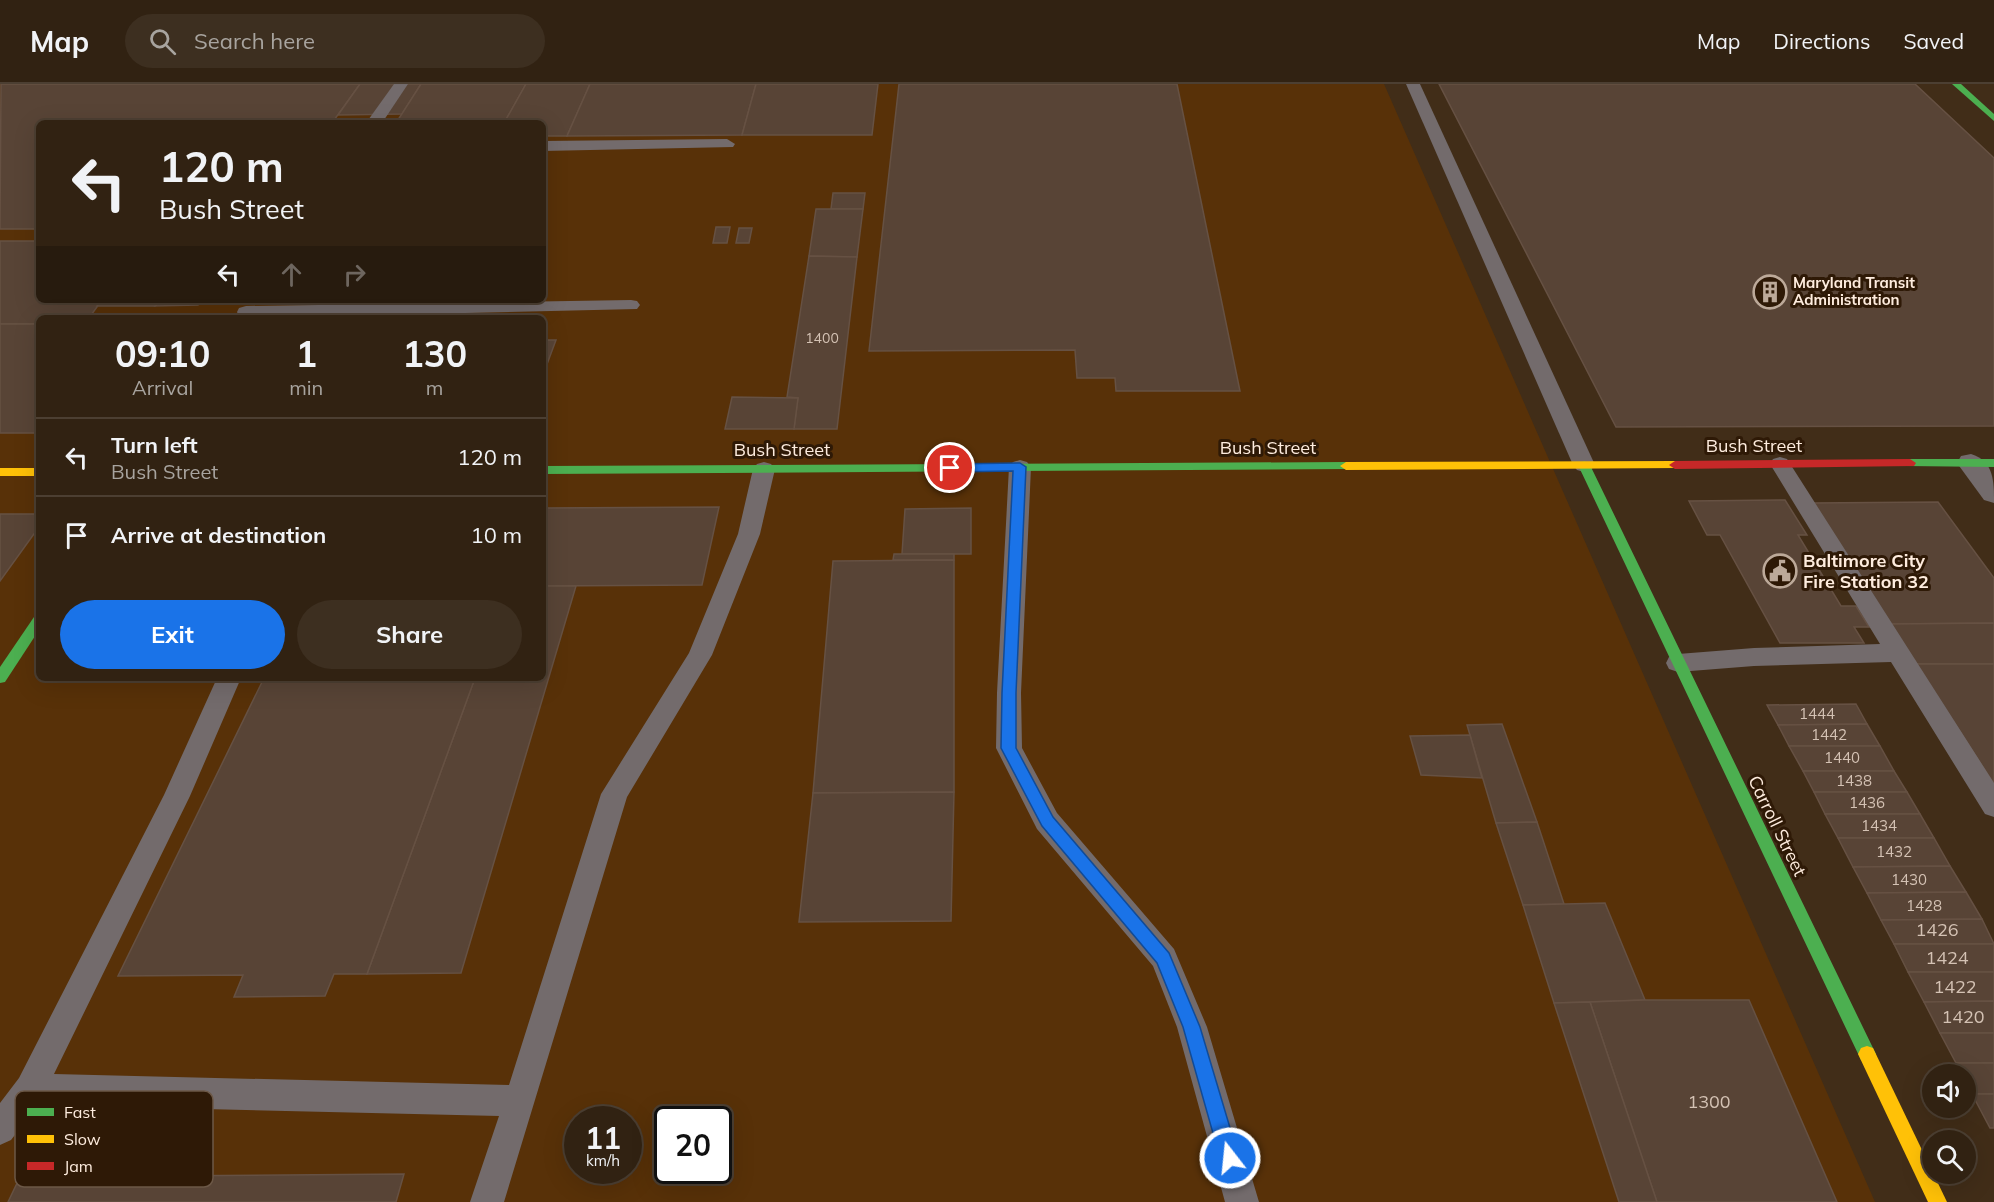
<!DOCTYPE html>
<style>
:root{--surface:#312212;--page:#3d2f20;--text:#f1f3f6;--muted:#a8a49f;--line:#4c3f32;--accent:#1a73e8}
body{margin:0;font-family:Mulish,sans-serif;background:var(--page);color:var(--text);height:100vh;display:flex;flex-direction:column;font-size:22px;white-space:nowrap}
*{box-sizing:border-box;margin:0}
p{font-size:20px;color:var(--muted)}
.icon{flex:none;width:33px;height:33px;fill:none;stroke:currentColor;stroke-width:2;stroke-linecap:round;stroke-linejoin:round}
.map{position:relative;flex:1;overflow:hidden}
.sheet{position:absolute;left:36px;top:231px;width:510px;height:366px;display:flex;flex-direction:column;background:var(--surface);border-radius:9px;box-shadow:0 6px 24px #0002,0 0 0 2px var(--line)}
.sheet>*{flex:none}
.guide{position:absolute;left:36px;top:36px;width:510px;height:183px;border-radius:9px;box-shadow:0 6px 24px #0002,0 0 0 2px var(--line);background:#312212;color:var(--text);overflow:hidden}
.controls{position:absolute;left:1922px;top:980px;display:grid;gap:12px}
.controls a{display:grid;place-items:center;width:54px;height:54px;border-radius:50%;background:var(--surface);box-shadow:0 6px 24px #0002,0 0 0 2px var(--line);font-size:30px}
.speed{position:absolute;left:564px;top:1022px;display:flex;gap:12px;font-size:30px;font-weight:700;text-align:center}
.speed>*{display:grid;place-content:center;width:78px;height:78px;border-radius:50%;background:var(--surface);box-shadow:0 6px 24px #0002,0 0 0 2px var(--line);line-height:1}
.speed small{font-size:15px;font-weight:400}
.speed .limit{border:3px solid #111;border-radius:9px;background:#fff;color:#111}
.pin{position:absolute;display:grid;place-items:center;width:51px;height:51px;color:#fff;margin:-26px;border:3px solid #fff;border-radius:50%;box-shadow:0 2px 6px #0007}
.me{position:absolute;width:66px;margin:-33px;rotate:344deg;stroke-linejoin:round;filter:drop-shadow(0 0 4px #0008)}
.turn{display:flex;align-items:center;gap:21px;height:126px;padding:0 24px;font-size:27px}
.turn .icon{width:78px;height:78px;stroke-width:2.5}
.turn b{display:block;font-size:42px;line-height:51px}
.lanes{display:flex;align-items:center;height:57px;padding:0 24px;background:#0003;justify-content:center;gap:30px;direction:ltr}
.lanes .off{opacity:.35}
.eta{display:flex;justify-content:space-evenly;align-items:center;height:102px;text-align:center}
.eta b{font-size:36px;font-weight:700;line-height:42px}
.cta{display:flex;gap:12px;margin-top:auto;padding:12px 24px}
.cta a{flex:1;height:69px;border-radius:36px;background:var(--accent);color:#fff;font-size:24px;font-weight:700;line-height:69px;text-align:center}
.cta a+a{background:var(--page);color:var(--text)}
ul{padding:0;list-style:none}
li{display:flex;align-items:center;gap:18px;height:78px;padding:0 24px;border-top:2px solid var(--line)}
li div{flex:1}
li b{display:block;font-size:22px}
li em{font-style:normal}
header{display:flex;align-items:center;gap:36px;box-sizing:border-box;height:84px;padding:0 30px;background:var(--surface);border-bottom:2px solid var(--line)}
header strong{font-size:28px}
nav{display:flex;gap:33px;margin-inline-start:auto;font-size:21px}
.search{width:420px;height:54px;background:var(--page);display:flex;align-items:center;gap:15px;box-sizing:border-box;padding:0 21px;border-radius:33px;color:var(--muted);font-size:22px}
.map>svg:first-child{display:block}
</style>
<header>
<strong>Map</strong>
<div class="search"><svg class="icon" aria-label="search" viewBox="0 0 24 24"><circle cx="10" cy="10" r="6"/><path d="M15 15l6 6"/></svg>Search here</div>
<nav><a>Map</a><a>Directions</a><a>Saved</a></nav>
</header>
<div class="map">
<svg width="1994" height="1118" viewBox="0 0 1994 1118">
<rect width="100%" height="100%" fill="#412d18"/>
<path fill="#583108" fill-rule="evenodd" d="M0,0H1384L1875,1118H0ZM39,39H543V216H39ZM39,234H543V594H39ZM578,1035H628V1086H578ZM668,1035H718V1086H668Z"/>
<g fill="#584436" stroke="#665143" stroke-width="1.5">
<polygon points="1,0 360,0 332,39 39,39 39,145 0,145"/>
<polygon points="360,0 421,0 402,30 338,31"/>
<polygon points="421,0 526,0 504,39 396,39"/>
<polygon points="526,0 590,0 567,52 543,52 543,39 504,39"/>
<polygon points="590,0 756,0 742,51 567,52"/>
<polygon points="756,0 878,0 872,51 742,51"/>
<polygon points="899,0 1177,0 1240,307 1116,307 1115,294 1077,294 1075,266 869,267"/>
<polygon points="1439,0 1915,0 1994,74 1994,342 1616,343"/>
<polygon points="833,109 865,109 863,125 831,125"/>
<polygon points="816,125 863,125 857,173 809,172"/>
<polygon points="716,143 730,143 727,159 713,159"/>
<polygon points="739,144 752,144 749,159 736,159"/>
<polygon points="0,157 39,157 39,216 102,216 89,234 39,234 39,240 0,240"/>
<polygon points="809,172 857,173 837,345 794,345 798,314 787,313"/>
<polygon points="102,216 160,216 155,222 97,222"/>
<polygon points="160,216 202,216 198,221 155,222"/>
<rect x="0" y="240" width="39" height="109"/>
<polygon points="543,256 556,256 543,291"/>
<polygon points="732,313 798,314 794,345 725,345"/>
<polygon points="1785,416 1807,451 1798,451 1841,522 1856,522 1869,543 1854,543 1864,559 1780,559 1720,451 1707,451 1689,417"/>
<polygon points="1938,418 1994,494 1994,539 1891,540 1812,419"/>
<polygon points="719,423 702,501 543,502 543,424"/>
<polygon points="971,424 971,470 902,470 905,425"/>
<polygon points="0,430 39,430 39,443 0,497"/>
<polygon points="894,470 954,470 954,476 893,476"/>
<polygon points="954,476 954,708 813,709 833,477"/>
<polygon points="543,502 576,502 461,889 367,890 475,594 543,594"/>
<polygon points="1994,539 1994,580 1916,580 1891,540"/>
<polygon points="1916,580 1994,580 1994,700"/>
<polygon points="264,594 475,594 367,890 334,890 325,912 234,913 243,891 118,892"/>
<polygon points="1856,620 1867,640 1778,641 1767,621"/>
<polygon points="1502,640 1537,738 1496,739 1467,641"/>
<polygon points="1867,640 1880,662 1789,662 1778,641"/>
<polygon points="1470,651 1482,694 1421,691 1410,652"/>
<polygon points="1789,662 1880,662 1894,687 1803,687"/>
<polygon points="1803,687 1894,687 1907,708 1814,708"/>
<polygon points="954,708 951,837 799,838 813,709"/>
<polygon points="1814,708 1907,708 1920,730 1825,730"/>
<polygon points="1825,730 1920,730 1934,754 1838,754"/>
<polygon points="1537,738 1564,820 1523,821 1496,739"/>
<polygon points="1838,754 1934,754 1950,782 1853,783"/>
<polygon points="1950,782 1966,808 1867,809 1853,783"/>
<polygon points="1966,808 1982,835 1881,836 1867,809"/>
<polygon points="1605,819 1645,916 1554,919 1523,821"/>
<polygon points="1982,835 1994,860 1894,860 1881,836"/>
<polygon points="1894,860 1994,860 1994,888 1908,888"/>
<polygon points="1908,888 1994,888 1994,917 1924,918"/>
<polygon points="1645,916 1749,916 1837,1118 1657,1118 1590,918"/>
<polygon points="1994,917 1994,949 1940,949 1924,918"/>
<polygon points="1590,918 1657,1118 1619,1118 1554,919"/>
<polygon points="1940,949 1994,949 1994,979 1956,979"/>
<polygon points="1956,979 1994,979 1994,1010 1972,1010 1965,997 1965,990 1962,990"/>
<polygon points="1972,1010 1994,1010 1994,1044 1990,1044"/>
<polygon points="404,1090 396,1118 8,1118 20,1093"/>
</g>
<g fill="none" stroke-linecap="round" stroke-linejoin="round">
<g fill="#736b6c" fill-rule="evenodd">
<polygon points="394,0 408,0 382,39 366,39"/>
<polygon points="1406,0 1420,0 1595,381 1591,386 1584,388 1577,386 1573,381"/>
<polygon points="727,55 735,60 733,63 543,67 543,57"/>
<polygon points="631,216 637,217 640,221 637,225 246,234 239,232 237,228 239,224 246,222"/>
<polygon points="1780,373 1787,375 1994,699 1994,733 1985,730 1891,578 1754,582 1678,588 1669,585 1666,579 1669,573 1678,570 1754,564 1880,560 1770,380 1773,375"/>
<polygon points="1020,376 1027,378 1031,383 1021,609 1022,664 1057,729 1174,865 1207,943 1259,1118 1225,1118 1177,943 1153,882 1037,745 996,664 997,609 1009,383 1013,378"/>
<polygon points="764,378 771,380 775,385 760,450 712,571 627,713 504,1118 470,1118 499,1032 38,1021 11,1056 0,1061 0,1019 19,994 164,711 217,594 241,594 190,712 54,990 509,1001 601,710 689,569 738,450 753,385 757,380"/>
</g>
<path fill="#736b6c" fill-rule="evenodd" d="M1971,370C1994,377 1994,397 1994,419L1984,416L1957,379L1961,372Z"/>
<g fill="#4caf50" fill-rule="evenodd">
<polygon points="1952,0 1961,0 1994,30 1994,37"/>
<polygon points="1910,375 1994,375 1994,383 1906,382 1904,379"/>
<polygon points="1584,377 1590,381 1873,964 1876,970 1873,976 1867,978 1861,976 1578,381"/>
<polygon points="1346,378 1350,379 1352,382 1350,385 543,390 543,382"/>
<polygon points="39,531 39,546 5,598 0,599 0,583 34,533"/>
</g>
<g fill="#ffc107" fill-rule="evenodd">
<polygon points="1675,377 1681,381 1679,384 1346,386 1340,382 1346,378"/>
<rect x="0" y="384" width="39" height="8"/>
<polygon points="1867,962 1873,964 1947,1118 1928,1118 1858,970 1861,964"/>
</g>
<polygon fill="#c62828" fill-rule="evenodd" points="1910,375 1916,379 1914,382 1675,385 1669,381 1675,377"/>
</g>
<polygon fill="#1a73e8" stroke="#114b97" stroke-width="1.5" points="1020,379 1026,383 1016,609 1016,664 1053,733 1169,869 1200,943 1239,1074 1236,1081 1230,1083 1223,1081 1220,1074 1183,943 1157,879 1042,742 1001,664 1002,609 1013,387 950,388 944,384 950,380"/>
<defs>
<g id="building-ring" transform="scale(1.725)"><circle r="9.5" fill="#2e1906" stroke="#bca999" stroke-width="1.5"/><path d="M-4-6H4V6H1V3H-1V6H-4ZM-2.5-4.3h1.7v1.8h-1.7ZM.8-4.3h1.7v1.8H.8ZM-2.5-1h1.7V.8h-1.7ZM.8-1h1.7V.8H.8Z" fill="#bca999"/></g>
<g id="civic-ring" transform="scale(1.725)"><circle r="9.5" fill="#2e1906" stroke="#bca999" stroke-width="1.5"/><path d="M-.6-6.5H3V-4.5H.6V-3L4-1V1h2V6H-6V1h2V-1L-.6-3ZM-1.2 2.5V6h2.4V2.5Z" fill="#bca999"/></g>
</defs>
<g fill-rule="evenodd">
<use href="#building-ring" x="1770" y="208"/>
<use href="#civic-ring" x="1780" y="487"/>
</g>
<g text-anchor="middle" stroke-width="6" stroke-linejoin="round" paint-order="stroke">
<g font-size="14" fill="#d4c2b4">
<text x="822" y="259">1400</text>
</g>
<g font-size="15" font-weight="bold" fill="#feecde" stroke="#2e1906" text-anchor="start">
<text x="1793" y="204">Maryland Transit<tspan x="1793" dy="17">Administration</tspan></text>
</g>
<g font-size="15" fill="#d4c2b4">
<text x="1817" y="635">1444</text>
<text x="1829" y="656">1442</text>
<text x="1842" y="679">1440</text>
<text x="1854" y="702">1438</text>
<text x="1867" y="724">1436</text>
<text x="1879" y="747">1434</text>
<text x="1894" y="773">1432</text>
<text x="1909" y="801">1430</text>
<text x="1924" y="827">1428</text>
</g>
<g font-size="18" fill="#feecde" stroke="#2e1906">
<text x="1754" y="368">Bush Street</text>
<text x="1268" y="370">Bush Street</text>
<text x="782" y="372">Bush Street</text>
<text transform="translate(1777 742) rotate(64)" y="6">Carroll Street</text>
</g>
<g font-size="18" font-weight="bold" fill="#feecde" stroke="#2e1906" text-anchor="start">
<text x="1803" y="483">Baltimore City<tspan x="1803" dy="21">Fire Station 32</tspan></text>
</g>
<g font-size="18" fill="#d4c2b4">
<text x="1937" y="852">1426</text>
<text x="1947" y="880">1424</text>
<text x="1955" y="909">1422</text>
<text x="1963" y="939">1420</text>
<text x="1709" y="1024">1300</text>
</g>
</g>
<rect x="15" y="1007" width="198" height="96" rx="9" fill="#2e1906" stroke="#6c5847" stroke-width="1.5"/>
<rect x="27" y="1024" width="27" height="8" fill="#4caf50"/>
<rect x="27" y="1051" width="27" height="8" fill="#ffc107"/>
<rect x="27" y="1078" width="27" height="8" fill="#c62828"/>
<g font-size="16" fill="#feecde">
<text x="64" y="1034">Fast</text>
<text x="64" y="1061">Slow</text>
<text x="64" y="1088">Jam</text>
</g>
</svg>
<div class="controls">
<a><svg class="icon" aria-label="sound" viewBox="0 0 24 24"><path d="M4 9h4l5-4v14l-5-4H4zM17 9q2 3 0 6"/></svg></a>
<a><svg class="icon" aria-label="search" viewBox="0 0 24 24"><circle cx="10" cy="10" r="6"/><path d="M15 15l6 6"/></svg></a>
</div>
<div class="speed"><div>11<small>km/h</small></div><div class="limit">20</div></div>
<div class="pin" style="left:950px;top:384px;background:#d93025"><svg class="icon" aria-label="arrive" viewBox="0 0 24 24"><path d="M6 21V4h12l-3 4 3 4H6"/></svg></div>
<svg class="me" style="left:1230px;top:1074px" viewBox="-20 -20 40 40"><circle r="17" fill="#1a73e8" stroke="#fff" stroke-width="3"/><path d="M0-11L8 9 0 5-8 9z" fill="#fff"/></svg>
<div class="guide">
<div class="turn"><svg class="icon" aria-label="left" viewBox="0 0 24 24"><path d="M17 20v-9H6M10 6l-5 5 5 5"/></svg><div><b>120 m</b>Bush Street</div></div>
<div class="lanes"><svg class="icon" aria-label="left" viewBox="0 0 24 24"><path d="M17 20v-9H6M10 6l-5 5 5 5"/></svg><svg class="icon off" aria-label="ahead" viewBox="0 0 24 24"><path d="M12 20V5M6 11l6-6 6 6"/></svg><svg class="icon off" aria-label="right" viewBox="0 0 24 24"><path d="M7 20v-9h11M14 6l5 5-5 5"/></svg></div>
</div>
<section class="sheet">
<div class="eta">
<div><b>09:10</b><p>Arrival</p></div>
<div><b>1</b><p>min</p></div>
<div><b>130</b><p>m</p></div>
</div>
<ul>
<li><svg class="icon" aria-label="left" viewBox="0 0 24 24"><path d="M17 20v-9H6M10 6l-5 5 5 5"/></svg><div><b>Turn left</b><p>Bush Street</p></div><em>120 m</em></li>
<li><svg class="icon" aria-label="arrive" viewBox="0 0 24 24"><path d="M6 21V4h12l-3 4 3 4H6"/></svg><div><b>Arrive at destination</b></div><em>10 m</em></li>
</ul>
<div class="cta"><a>Exit</a><a>Share</a></div>
</section>
</div>
